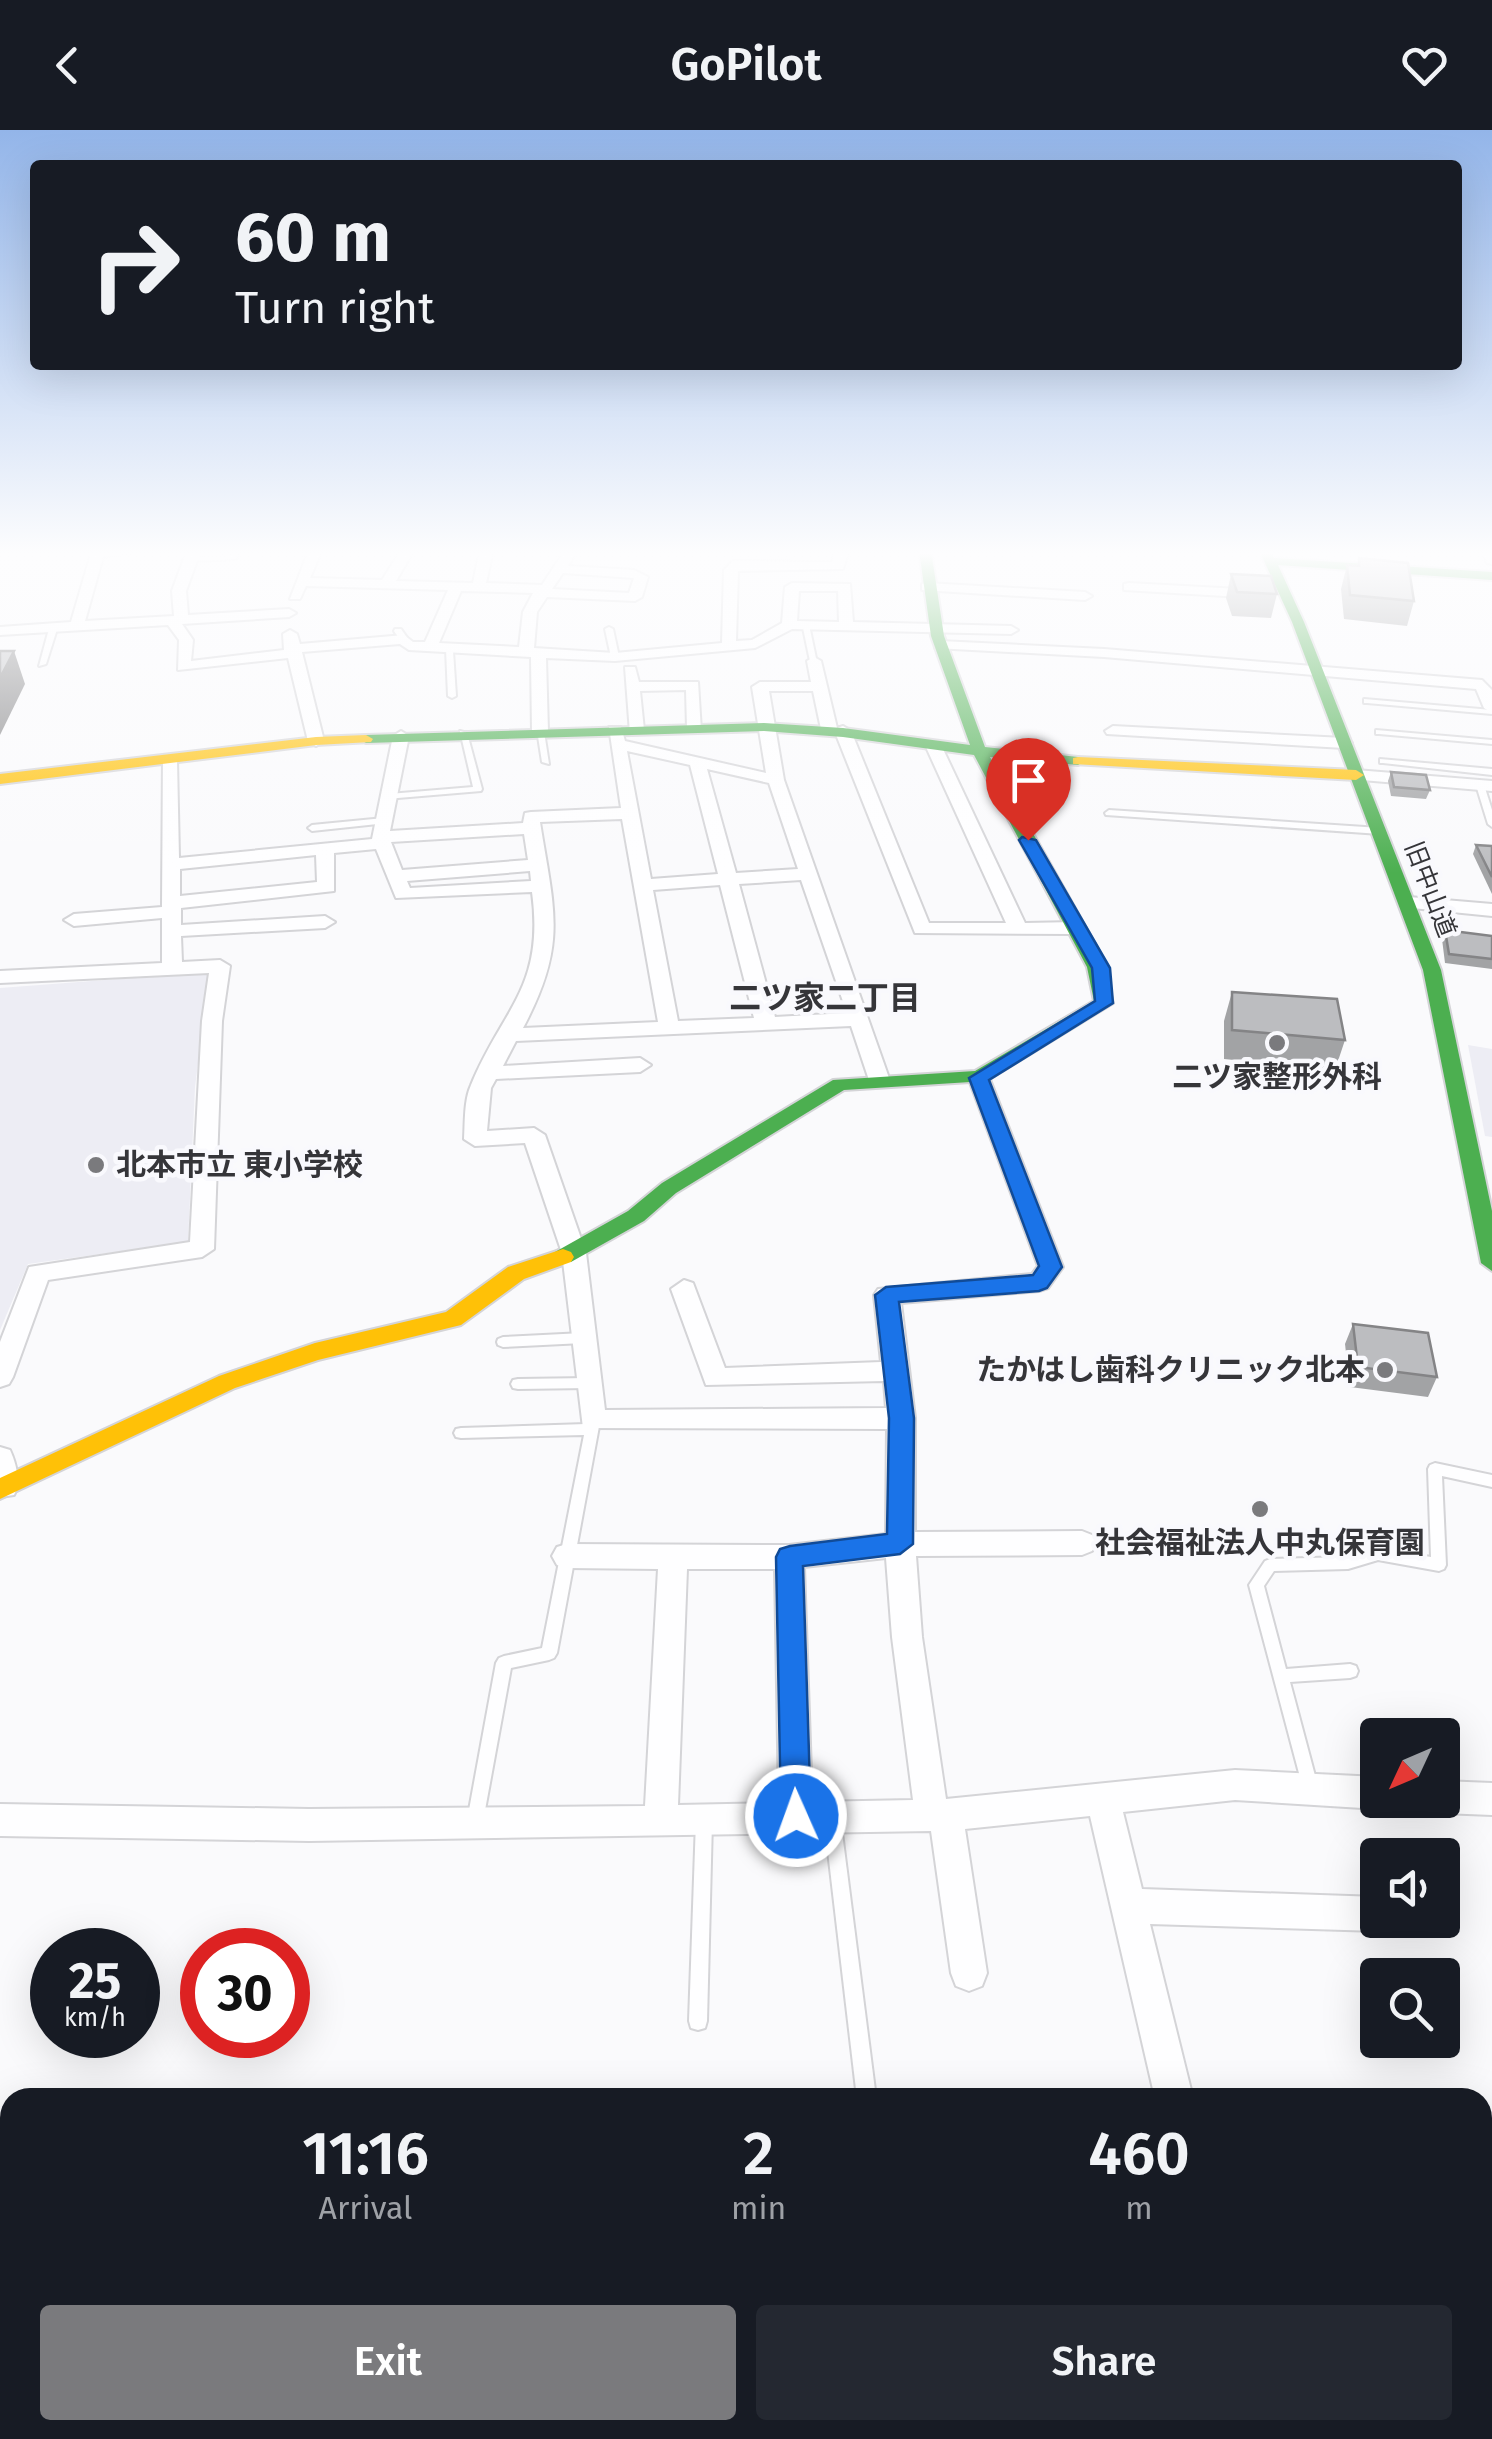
<!DOCTYPE html>
<meta charset="utf-8">
<style>
:root{--surface:#171b24;--page:#242831;--text:#f1f3f6;--muted:#9ea1a6;--accent:#7a7a7d}
body{margin:0;font-family:"Fira Sans","Noto Sans JP",sans-serif;background:var(--page);color:var(--text);height:100vh;display:flex;flex-direction:column;font-size:38px;white-space:nowrap}
*{box-sizing:border-box;margin:0}
p{font-size:32px;color:var(--muted)}
.icon{flex:none;width:55px;height:55px;fill:none;stroke:currentColor;stroke-width:2;stroke-linecap:round;stroke-linejoin:round}
.map{position:relative;flex:1;overflow:hidden}
.sheet{position:absolute;left:0px;top:1958px;width:1492px;height:352px;display:flex;flex-direction:column;background:var(--surface);border-radius:30px 30px 0 0;box-shadow:0 10px 40px #0002}
.sheet>*{flex:none}
.top-card{position:absolute;left:30px;top:30px;width:1432px;height:210px;border-radius:10px;box-shadow:0 10px 40px #0002;background:#171b24;color:var(--text);overflow:hidden}
.needle{width:65px;rotate:226deg}
.controls{position:absolute;left:1360px;top:1588px;display:grid;gap:20px}
.controls a{display:grid;place-items:center;width:100px;height:100px;border-radius:10px;background:var(--surface);box-shadow:0 10px 40px #0002;font-size:50px}
.speed{position:absolute;left:30px;top:1798px;display:flex;gap:20px;font-size:50px;font-weight:700;text-align:center}
.speed>*{display:grid;place-content:center;width:130px;height:130px;border-radius:50%;background:var(--surface);box-shadow:0 10px 40px #0002;line-height:1}
.speed small{font-size:25px;font-weight:400}
.speed .limit{border:15px solid #d22;background:#fff;color:#111}
.pin{position:absolute;display:grid;place-items:center;width:85px;height:85px;color:#fff;margin:-102px -42px;border-radius:50% 50% 50% 0;rotate:-45deg;box-shadow:0 0 10px #0007}
.pin .icon{rotate:45deg}
.me{position:absolute;width:110px;margin:-55px;rotate:358deg;stroke-linejoin:round;filter:drop-shadow(0 0 8px #0008)}
.turn{display:flex;align-items:center;gap:35px;height:210px;padding:0 40px;font-size:45px}
.turn .icon{width:130px;height:130px;stroke-width:2.5}
.turn b{display:block;font-size:70px;line-height:85px}
.eta{display:flex;justify-content:space-evenly;align-items:center;height:170px;text-align:center}
.eta b{font-size:60px;font-weight:600;line-height:70px}
.action{display:flex;gap:20px;margin-top:auto;padding:20px 40px}
.action a{flex:1;height:115px;border-radius:10px;background:var(--accent);color:#fff;font-size:40px;font-weight:600;line-height:115px;text-align:center}
.action a+a{background:var(--page);color:var(--text)}
header{display:flex;justify-content:space-between;align-items:center;height:130px;padding:0 40px;background:var(--surface);font-size:45px;font-weight:600}
.map>svg:first-child{display:block}
</style>
<header><svg class="icon" aria-label="back" viewBox="0 0 24 24"><path d="M15 5l-7 7 7 7"/></svg>GoPilot<svg class="icon" aria-label="heart" viewBox="0 0 24 24"><path d="M12 20l-8-8c-3-5 5-10 8-4 3-6 11-1 8 4z"/></svg></header>
<div class="map">
<svg width="1492" height="2309" viewBox="0 0 1492 2309">
<rect width="100%" height="100%" fill="#fafafc"/>
<g fill="#ededf4">
<polygon points="210,842 195,957 188,1112 28,1134 0,1200 0,858"/>
<polygon points="1468,915 1492,919 1492,1007 1485,1006"/>
</g>
<g fill="none" stroke-linecap="round" stroke-linejoin="round">
<g stroke="#d4d4d7" stroke-width="4">
<g id="lane">
<polygon points="233,420 239,420 236,429 191,431 188,429 191,427 231,426"/>
<polygon points="802,493 809,495 817,533 810,531"/>
<polygon points="53,497 57,499 46,534 39,536 49,499"/>
<polygon points="609,497 613,499 619,527 615,529 611,527 605,499"/>
<polygon points="395,499 401,499 408,509 407,511 401,511 394,501"/>
<polygon points="446,519 453,521 456,566 452,568 448,566"/>
<polygon points="1364,569 1492,580 1492,584 1367,573 1364,573"/>
<polygon points="537,600 544,602 549,634 542,632"/>
<polygon points="1376,600 1492,610 1492,614 1379,604 1376,604"/>
<polygon points="460,601 467,603 482,659 481,661 386,669 385,667 389,664 473,657"/>
<polygon points="1380,629 1492,639 1492,645 1383,633 1380,633"/>
<polygon points="1480,652 1484,655 1492,680 1492,697 1488,694 1476,655"/>
<polygon points="1109,680 1380,698 1384,701 1380,704 1106,685 1105,683"/>
<polygon points="384,688 387,689 387,693 312,701 308,698 312,695"/>
<polygon points="583,1203 588,1205 589,1208 588,1211 583,1213 503,1217 498,1215 497,1212 498,1209 503,1207"/>
<polygon points="589,1248 594,1249 596,1253 594,1257 589,1258 518,1259 513,1258 511,1254 513,1250 518,1249"/>
<polygon points="593,1286 598,1287 600,1291 557,1523 554,1528 549,1530 511,1538 483,1691 481,1697 475,1699 469,1697 467,1691 496,1533 499,1528 504,1526 542,1518 584,1305 461,1308 456,1307 454,1303 456,1299 461,1298 586,1294 588,1287"/>
<polygon points="1435,1333 1492,1345 1492,1357 1442,1346 1446,1435 1444,1439 1439,1441 1378,1430 1348,1439 1274,1441 1264,1456 1286,1539 1350,1534 1356,1536 1358,1541 1356,1546 1350,1548 1290,1552 1318,1657 1316,1662 1310,1665 1304,1662 1249,1455 1265,1431 1270,1429 1348,1427 1378,1418 1431,1427 1428,1339 1430,1335"/>
<polygon points="832,1679 838,1681 840,1687 876,1968 857,1968 824,1687 826,1681"/>
<polygon points="704,1683 710,1685 712,1691 707,1891 705,1898 698,1900 691,1898 689,1891 696,1691 698,1685"/>
<polygon points="897,2300 919,2300 920,2309 898,2309"/>
</g>
</g>
<g stroke="#d4d4d7" stroke-width="4">
<g id="street">
<path d="M92,420H149L103,427L85,491L174,486L172,461L187,420H201L186,461L188,485L289,479L296,483L289,487L182,494L193,510L191,531L284,520L283,504L290,500L297,504L300,514L404,505L413,512H425L448,460L306,456L300,469H290L309,420H322L310,448L382,450L401,420H414L396,451L473,453L480,420L493,421L486,453L542,455L565,420H578L568,436L634,440L648,447L642,467L635,471L547,467L537,482L534,518L615,523L722,513L724,440L733,431L832,432L835,420H849L843,439L738,441L736,511L752,510L782,493L785,457L792,453L850,454L853,492L1011,496L1018,500L1011,504L792,499L755,518L615,531L546,528L548,602L540,607L532,602L531,527L409,520L400,514L302,522L324,611L316,616L308,611L288,528L178,540L179,510L168,495L0,505V497L71,492ZM563,443L634,448L629,463L552,459ZM461,461L533,463L523,482L519,517L439,513ZM799,461H838L839,492L797,491Z"/>
<polygon points="1482,420 1492,420 1492,434 1487,433"/>
<polygon points="927,453 1085,462 1092,466 1085,470 922,460 922,454"/>
<polygon points="1129,453 1258,460 1265,464 1258,468 1124,460 1124,454"/>
<polygon points="940,511 1104,519 1482,550 1492,560 1492,583 1484,578 1476,559 1104,527 935,518 935,512"/>
<path d="M814,527L821,531L837,598L843,596L851,601L929,793H1006L926,617L934,612L942,617L1025,793L1076,792L1086,798L1076,804L915,803L835,602L829,604L821,599L813,561H769L784,650L890,951L887,956H871L851,896L516,911L503,936L640,928L651,935L640,942L496,949L491,958L487,1001L534,998L545,1005L586,1123L605,1280L886,1278L884,1251L706,1255L671,1159L684,1150L693,1153L725,1238L881,1232L874,1165L878,1159L1032,1144L1038,1136L968,947L979,940L987,942L1063,1137L1048,1158L1039,1161L901,1173L915,1288V1402L1082,1401L1092,1405L1097,1413L1092,1421L1082,1425L916,1426L922,1507L946,1669L1235,1640L1378,1647V1670H1391L1378,1679L1235,1670L1123,1682L1142,1759L1378,1767V1790H1393L1390,1796L1378,1801L1150,1794L1193,1968H1155L1090,1686L965,1699L987,1843L982,1856L969,1861L956,1856L951,1843L931,1701L309,1711L0,1706V1674L309,1679L645,1676L658,1439L567,1438L557,1435L552,1426L557,1417L567,1414L789,1415L886,1404L887,1299L583,1298L562,1123L525,1013L475,1016L464,1009C465,992 464,970 471,955C502,879 545,858 532,762L396,768L376,719L334,723V761L181,778V795L325,786L335,792L325,798L181,806L182,832L220,830L230,836L222,891L214,1119L202,1127L48,1150L13,1247L9,1254L0,1257V1212L29,1137L190,1112L202,891L209,843L0,853V841L162,833V788L74,796L64,790L74,784L162,777L163,626L177,630L179,728L372,709L393,606L401,601L409,606L390,701L523,693L525,683L531,682L621,678L609,597H621L625,611L766,643L752,557L760,552H811L807,531ZM627,621L690,635L718,744L651,749ZM707,639L769,653L798,739L736,743ZM622,689L658,892L523,898C568,814 554,781 540,692ZM524,704L528,730L402,740L391,712ZM316,725L317,752L180,766V739ZM530,741L531,751L410,758L407,751ZM801,750L847,883L775,887L739,754ZM720,755L754,888L678,891L653,760ZM886,1428L892,1507L913,1670L812,1672L804,1437ZM687,1439H775L779,1673L678,1675Z"/>
<polygon points="625,537 635,537 639,552 698,552 701,601 687,598 686,560 640,561 644,600 630,603"/>
<polygon points="1113,596 1344,608 1352,613 1344,618 1107,604 1105,601"/>
<polygon points="1356,640 1492,651 1492,661 1350,649 1350,641"/>
<polygon points="1409,767 1492,774 1492,786 1402,777 1400,773"/>
<path d="M0,1317L10,1320C16,1333 21,1352 14,1365L0,1367Z"/>
<polygon points="1442,1651 1492,1653 1492,1685 1442,1683 1430,1678 1427,1670 1442,1670"/>
<polygon points="10,2090 10,2130 0,2131 0,2091"/>
<polygon points="1482,2207 1492,2208 1492,2250 1482,2249"/>
<polygon points="10,2259 10,2300 16,2300 0,2304 0,2260"/>
<polygon points="150,2300 194,2300 192,2309 148,2309"/>
<polygon points="1221,2300 1265,2300 1267,2309 1223,2309"/>
<rect x="1386" y="2300" width="44" height="9"/>
</g>
</g>
<g stroke="#d4d4d7" stroke-width="4">
<g id="fast">
<polygon points="919,420 931,420 944,506 985,617 1078,627 1085,631 1078,635 990,627 1099,821 1113,873 986,951 844,960 676,1063 644,1091 571,1132 555,1132 552,1127 555,1122 628,1081 662,1053 833,950 975,941 1094,871 1087,837 974,625 843,607 764,601 366,613 359,609 366,605 764,593 843,598 970,615 931,506"/>
<polygon points="1259,420 1271,420 1274,428 1492,442 1492,450 1278,435 1304,492 1441,840 1492,1081 1492,1141 1481,1133 1423,840 1292,492"/>
</g>
</g>
<g stroke="#d4d4d7" stroke-width="4">
<g id="slow">
<polygon points="366,605 373,609 371,612 316,615 0,654 0,644 316,607"/>
<polygon points="1078,627 1356,640 1364,645 1356,650 1073,634 1073,628"/>
<polygon points="563,1119 571,1122 574,1127 571,1132 524,1149 461,1195 318,1230 235,1258 0,1369 0,1348 219,1246 315,1213 446,1182 508,1137"/>
</g>
</g>
<use href="#lane" fill="#fefeff" fill-rule="evenodd"/>
<use href="#street" fill="#fefeff" fill-rule="evenodd"/>
<use href="#fast" fill="#4caf50" fill-rule="evenodd"/>
<use href="#slow" fill="#ffc107" fill-rule="evenodd"/>
</g>
<g fill="#a2a3a5">
<polygon points="1359,428 1414,471 1407,496 1344,489 1341,459 1347,435 1357,436"/>
<polygon points="1231,444 1277,464 1271,488 1232,486 1226,468"/>
<polygon points="1391,642 1430,660 1426,669 1391,666 1388,651"/>
<polygon points="1476,715 1492,716 1492,764 1473,724"/>
<polygon points="1445,800 1492,806 1492,839 1445,833 1442,809"/>
<polygon points="1232,862 1345,910 1335,940 1224,929 1224,891"/>
<polygon points="1353,1194 1437,1247 1428,1267 1350,1257 1345,1214"/>
</g>
<polygon fill="#848486" points="14,521 25,554 0,605 0,548"/>
<g fill="#bcbdc0" stroke="#848486" stroke-width="2.5">
<polygon points="1359,428 1408,433 1414,471 1350,465 1347,435 1359,436"/>
<polygon points="1231,444 1271,446 1277,464 1237,462"/>
<polygon points="0,521 14,521 0,548"/>
<polygon points="1391,642 1426,645 1430,660 1394,657"/>
<polygon points="1476,715 1492,716 1492,747"/>
<polygon points="1445,800 1492,806 1492,829 1449,824"/>
<polygon points="1232,862 1337,869 1345,910 1232,900"/>
<polygon points="1353,1194 1428,1203 1437,1247 1358,1237"/>
</g>
<linearGradient id="sky" x2="0" y2="1"><stop stop-color="#93b5e9"/><stop offset="0.57" stop-color="#fdfdfe"/><stop offset="1" stop-color="#fdfdfe" stop-opacity="0"/></linearGradient>
<rect width="1492" height="743" fill="url(#sky)"/>
<polygon fill="#1a73e8" stroke="#114b97" stroke-width="2.5" points="1022,707 1036,710 1110,838 1113,873 989,950 1062,1137 1047,1158 1039,1161 899,1172 914,1288 913,1414 900,1424 803,1436 811,1686 807,1696 796,1701 785,1696 781,1686 776,1427 780,1419 790,1416 887,1404 889,1288 875,1165 886,1157 1033,1145 1039,1136 969,948 1095,871 1092,838 1019,710"/>
<g fill="#7a7a7d" stroke="#f9f9fd" stroke-width="4">
<circle cx="1277" cy="913" r="10"/>
<circle cx="96" cy="1035" r="10"/>
<circle cx="1385" cy="1240" r="10"/>
<circle cx="1260" cy="1379" r="10"/>
</g>
<g text-anchor="middle" stroke-width="9" stroke-linejoin="round" paint-order="stroke">
<g font-size="25" fill="#353539" stroke="#f9f9fd">
<text transform="translate(1431 759) rotate(69)" y="9">旧中山道</text>
</g>
<g font-size="30" font-weight="bold" fill="#353539" stroke="#f9f9fd">
<text x="1277" y="957">二ツ家整形外科</text>
<text x="116" y="1045" text-anchor="start">北本市立 東小学校</text>
<text x="1365" y="1250" text-anchor="end">たかはし歯科クリニック北本</text>
<text x="1260" y="1423">社会福祉法人中丸保育園</text>
</g>
<g font-size="32" font-weight="bold" fill="#353539" stroke="#f9f9fd">
<text x="825" y="879">二ツ家二丁目</text>
</g>
</g>
</svg>
<div class="controls">
<a><svg class="needle" viewBox="-14 -14 28 28"><path d="M0-13l5 13h-10z" fill="#e53935"/><path d="M0 13l5-13h-10z" fill="#9ea1a6"/></svg></a>
<a><svg class="icon" aria-label="sound" viewBox="0 0 24 24"><path d="M4 9h4l5-4v14l-5-4H4zM17 9q2 3 0 6"/></svg></a>
<a><svg class="icon" aria-label="search" viewBox="0 0 24 24"><circle cx="10" cy="10" r="6"/><path d="M15 15l6 6"/></svg></a>
</div>
<div class="speed"><div>25<small>km/h</small></div><div class="limit">30</div></div>
<div class="pin" style="left:1028px;top:710px;background:#d93025"><svg class="icon" aria-label="arrive" viewBox="0 0 24 24"><path d="M6 21V4h12l-3 4 3 4H6"/></svg></div>
<svg class="me" style="left:796px;top:1686px" viewBox="-20 -20 40 40"><circle r="17" fill="#1a73e8" stroke="#fff" stroke-width="3"/><path d="M0-11L8 9 0 5-8 9z" fill="#fff"/></svg>
<div class="top-card">
<div class="turn"><svg class="icon" aria-label="right" viewBox="0 0 24 24"><path d="M7 20v-9h11M14 6l5 5-5 5"/></svg><div><b>60 m</b>Turn right</div></div>
</div>
<section class="sheet">
<div class="eta">
<div><b>11:16</b><p>Arrival</p></div>
<div><b>2</b><p>min</p></div>
<div><b>460</b><p>m</p></div>
</div>
<div class="action"><a>Exit</a><a>Share</a></div>
</section>
</div>
